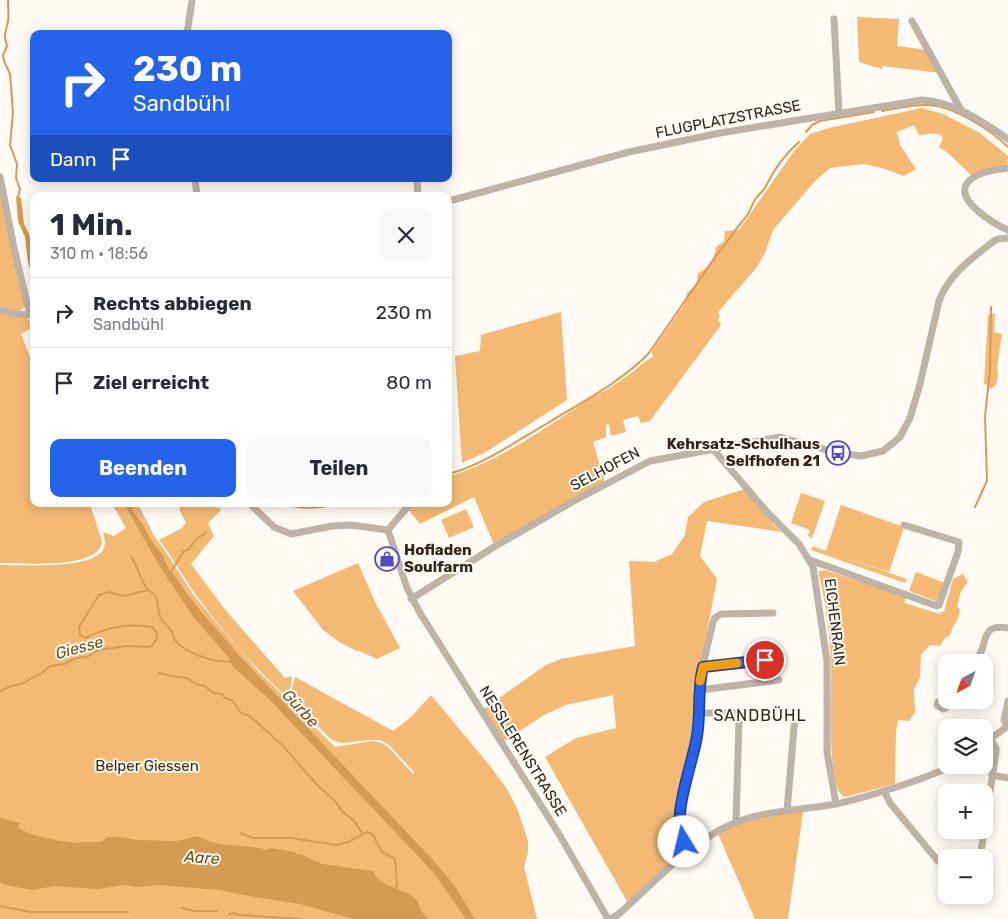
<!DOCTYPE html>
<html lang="de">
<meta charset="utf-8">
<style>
:root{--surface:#fff;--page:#f7f7f7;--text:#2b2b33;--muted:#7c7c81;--line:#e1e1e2;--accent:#2563eb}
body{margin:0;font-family:Rubik,sans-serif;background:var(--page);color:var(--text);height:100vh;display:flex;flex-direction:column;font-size:19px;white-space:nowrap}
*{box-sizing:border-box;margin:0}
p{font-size:16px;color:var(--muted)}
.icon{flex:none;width:28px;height:28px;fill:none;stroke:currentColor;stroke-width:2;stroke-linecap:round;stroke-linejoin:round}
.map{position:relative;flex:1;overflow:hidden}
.side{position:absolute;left:30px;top:192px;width:422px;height:315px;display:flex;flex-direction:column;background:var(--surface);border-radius:10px;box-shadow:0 2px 12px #0003}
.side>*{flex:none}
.top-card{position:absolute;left:30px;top:30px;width:422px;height:152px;border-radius:10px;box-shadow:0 2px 12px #0003;background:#2563eb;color:#fff;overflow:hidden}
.needle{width:32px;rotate:221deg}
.tools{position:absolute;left:938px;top:654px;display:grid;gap:10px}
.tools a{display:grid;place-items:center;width:55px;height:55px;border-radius:10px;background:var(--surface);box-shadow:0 2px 12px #0003;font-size:25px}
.pin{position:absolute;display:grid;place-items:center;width:42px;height:42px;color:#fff;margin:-21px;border:2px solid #fff;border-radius:50%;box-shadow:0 1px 5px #0007}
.me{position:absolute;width:55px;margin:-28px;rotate:351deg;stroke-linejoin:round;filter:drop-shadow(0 0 4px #0008)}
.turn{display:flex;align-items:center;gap:18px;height:105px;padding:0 20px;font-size:22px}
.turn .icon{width:65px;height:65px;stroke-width:2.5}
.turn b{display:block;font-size:35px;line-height:42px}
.then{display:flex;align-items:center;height:48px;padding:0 20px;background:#0003;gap:10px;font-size:19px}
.round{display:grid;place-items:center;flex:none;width:52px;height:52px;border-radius:10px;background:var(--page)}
.summary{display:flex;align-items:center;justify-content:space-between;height:85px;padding:0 20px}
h1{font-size:30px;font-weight:700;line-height:38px}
.cta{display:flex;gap:10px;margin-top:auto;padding:10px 20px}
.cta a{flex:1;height:58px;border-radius:10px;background:var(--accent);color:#fff;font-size:20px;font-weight:700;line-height:58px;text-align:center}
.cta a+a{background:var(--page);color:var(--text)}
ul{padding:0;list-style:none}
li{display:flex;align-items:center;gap:15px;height:70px;padding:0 20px;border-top:1px solid var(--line)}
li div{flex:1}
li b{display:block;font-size:19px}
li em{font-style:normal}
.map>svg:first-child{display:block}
</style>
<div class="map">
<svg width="1008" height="919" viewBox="0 0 1008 919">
<rect width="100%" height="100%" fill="#fffaf4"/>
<g fill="#f4ba74">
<polygon points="857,17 899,19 897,46 928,50 941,73 882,66 882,69 859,62"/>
<path d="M922,108L943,114L980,133L1008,156L1007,169L973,177L948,153L939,147L943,138C938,130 927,135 919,135L914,125L897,132L900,145L916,169L904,176L882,168L863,164L830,168L815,181L773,230L765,253L757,267L719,311L718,313L720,316L718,320L721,325L650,421L641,423L638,416L623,420L626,432L611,436L609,424L606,425V437L593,442L605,483L494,545L474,497L420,524L408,509L413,504H449V476C495,464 552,424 592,397C605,391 618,383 630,374C638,368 644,361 653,357L652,351L684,305L687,293L696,285L698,273C710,267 714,260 716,247L724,241L725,231L739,230L794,151L810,134L829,128Z"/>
<polygon points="0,189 26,305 20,311 12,311 0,306"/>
<path d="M0,312L27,318L34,327L21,334L32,362H34V504H90L102,541C101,570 21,563 0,563Z"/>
<polygon points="561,312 567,400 486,452 462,463 455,356 480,351 481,335"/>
<polygon points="995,313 994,332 1002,334 997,366 998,375 996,385 991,389 984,383 988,315"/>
<polygon points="745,489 775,526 782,532 707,521 700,556 717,579 698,679 697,715 678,839 682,845 682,855 628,903 545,757 576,738 616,728 613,695 566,705 544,715 503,742 482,710 546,665 561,659 635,646 629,561 654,562 672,554 685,535 688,517 704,502"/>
<polygon points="801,493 825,501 812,538 808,536 810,530 791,523"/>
<path d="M112,504H124L158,564L183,600L192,599L167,565L163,555L150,538L143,524L133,511L131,504H138L154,536L168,555L192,593L215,621L257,670L335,747L372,741L379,742L387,746L413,774L415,773L389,745L380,740H369L342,743L332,740L294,703L291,693L295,677L393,731L411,717L431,695L490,766L507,789L518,811L528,841V852L524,867L537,919H0V565C21,565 95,570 104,548C106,542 104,537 103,532L114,536L126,528Z"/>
<path d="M182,504H212L214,507L222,509L208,523L214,536L191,564L227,612L285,678L292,676L289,699C256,670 222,630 196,595C183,577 173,557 159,540L182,528L186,523L179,509Z"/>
<polygon points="841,505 904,527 889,572 846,558 907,579 905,583 811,550 813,546 826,551"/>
<polygon points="466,509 474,527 449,538 441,520"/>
<polygon points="358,563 375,602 400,648 377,659 359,651 357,651 339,642 323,630 293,591"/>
<path d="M825,570L906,597L904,603L940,614L941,612H944L953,579L963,574L968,582L961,591L957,606L960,610C959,620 953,624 950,635L944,639L940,646L930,645L921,655L920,677L914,689L915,712L909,721L898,720L896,731L895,784L845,797C825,790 832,688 831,666C830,636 826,604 819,575V571Z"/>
<polygon points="916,572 945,583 938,602 909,591"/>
<path d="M803,812L788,919H755L718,834C744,819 773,815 803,812Z"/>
</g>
<g fill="#d59b52">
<polygon points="16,196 21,198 24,224 29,234 34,260 34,280 28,263 25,237 18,221"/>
<polygon points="124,504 131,504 133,511 143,524 150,538 163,555 167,565 201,612 230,644 233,649 434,861 455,886 475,919 466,919 433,872 268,698 232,666 229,658 194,618 158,564"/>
<path d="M0,818L20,823L18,827C31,837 60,841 77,843L81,842H102L107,837H120L136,840L177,841L198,836C219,849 244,843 266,850L271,848L295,852L297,855L300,854L322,864L373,871C381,889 407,887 418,902C419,903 420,908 420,909C422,913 426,916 428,919H353L300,904L255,897L219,890L159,885L136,887L125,885L97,889L54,886L33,890L5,885L0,882Z"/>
</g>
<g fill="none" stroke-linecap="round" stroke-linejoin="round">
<g stroke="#d59b52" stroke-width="2">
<path d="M8,0C8,7 9,15 8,21C6,32 3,33 7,46L3,55L4,61L10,74L13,113L10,145L17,164L16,178L20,189L18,198"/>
<path d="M882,111C897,108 913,104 929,105C953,106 991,130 1008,147"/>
<polyline points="806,132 812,125 820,121 874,112"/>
<path d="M449,474C485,464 516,441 548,423C582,402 621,382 649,353L718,253C724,247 727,241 732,235C736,228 744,220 748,214C751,208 753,202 757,197C759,194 763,191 765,188C773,171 785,154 799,142"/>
<path d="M283,504C302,509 317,509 336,504"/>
<polyline points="975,507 987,481 985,416 990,371 991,307"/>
<path d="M131,556C138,567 140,580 148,590"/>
<polyline points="172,570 184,551 189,549 196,539 206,533"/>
<polyline points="159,673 172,676 187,678 196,684 205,686 213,693 222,694 225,698 233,701 240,712 251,717 282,745 319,787 335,801 341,810 355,822 362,833"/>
<path d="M0,691L6,688L26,682L31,678L41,674L50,666L64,664L76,658L87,657L98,650L127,646L148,647L152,646C158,638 159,634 152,627C130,623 106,627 86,638L80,635L79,627L99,595L109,592L123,596L148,590C161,598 156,601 159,613C160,620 166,624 170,629C173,632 173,636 175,640C185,653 216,664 232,661"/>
<polyline points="241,833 252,838 291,838 337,845 348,842 367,832 373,835 382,852 395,859 397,885 395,889"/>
<polyline points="0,906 31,912 128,912"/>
<polyline points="182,908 194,911 217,911"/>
<polyline points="229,914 234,913 239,915 300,919"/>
</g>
<g stroke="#beb3a7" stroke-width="7">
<polyline points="834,19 839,113"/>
<polyline points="912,21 961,110"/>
<polyline points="187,34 192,0"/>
<path d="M1008,168C995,170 973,172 966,185C957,202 996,225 1008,230"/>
<polyline points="0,177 14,248 30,315"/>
<polyline points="195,179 197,196"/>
<polyline points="417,179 418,196"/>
<path d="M449,201L629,152L720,133L922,100C955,102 981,121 1008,139"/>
<polyline points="0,310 16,314 34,315"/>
<polyline points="713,449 768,513 799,544 813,567 827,661 827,752 836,804"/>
<polyline points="250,504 274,527 291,534 332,526 350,525 388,530"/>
<polyline points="388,530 407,588 420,613 559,834 608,919"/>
<polyline points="388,530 410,504"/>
<polyline points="810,560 937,606 939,605 958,552 959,542 904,525"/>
<path d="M411,599L494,547L572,502L650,461L780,437L838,453L861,456L883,451L900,437L910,418L920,384L939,301C949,274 972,258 994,241L998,239L1008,238"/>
<path d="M974,662C990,649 977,622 1008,628"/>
<polyline points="703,667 769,659"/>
<polyline points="700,690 779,680"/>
<polyline points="945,700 948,704 946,708 943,709 937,705 938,702 946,698"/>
<polyline points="699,713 734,713 737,716 739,721 736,822"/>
<polyline points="1007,726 1004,720 1008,701"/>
<polyline points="984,743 1008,726"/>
<polyline points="992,775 1008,778"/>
<polyline points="884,791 890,803 938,861"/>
<polyline points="787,811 795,716"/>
<polyline points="690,850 681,837 681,805 697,736 700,678 713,622 715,618 721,614 773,613"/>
<polyline points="980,858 996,752 996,748 990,738"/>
<path d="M611,919L620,913C654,883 694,838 737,822C766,811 799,810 830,805C854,801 877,793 900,786C918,780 936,774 953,765"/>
</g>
</g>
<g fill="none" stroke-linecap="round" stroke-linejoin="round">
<g stroke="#184099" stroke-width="12">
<path id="route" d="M684,842C670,819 693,763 697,736C701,713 697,690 703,667L765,660"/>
</g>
<use href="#route" stroke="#2563eb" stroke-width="9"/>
<polyline stroke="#f59e0b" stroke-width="9" points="700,681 703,667 737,663"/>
</g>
<defs>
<g id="bus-ring" transform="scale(1.25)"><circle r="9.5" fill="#fffaf4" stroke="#534ac1" stroke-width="1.5"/><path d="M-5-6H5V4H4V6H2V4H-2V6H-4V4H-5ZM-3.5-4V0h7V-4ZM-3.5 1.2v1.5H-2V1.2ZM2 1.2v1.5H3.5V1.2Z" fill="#534ac1"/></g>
<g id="shop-ring" transform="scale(1.25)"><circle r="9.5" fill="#fffaf4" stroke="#534ac1" stroke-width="1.5"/><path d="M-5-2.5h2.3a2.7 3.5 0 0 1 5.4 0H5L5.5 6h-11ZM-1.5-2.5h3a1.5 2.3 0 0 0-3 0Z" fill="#534ac1"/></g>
</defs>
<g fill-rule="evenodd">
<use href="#bus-ring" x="838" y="453"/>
<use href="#shop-ring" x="387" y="559"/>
</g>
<g text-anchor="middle" stroke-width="4" stroke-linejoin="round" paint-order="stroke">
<g font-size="15" fill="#2f251b" stroke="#fffaf4">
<text transform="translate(728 119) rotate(-11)" y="5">FLUGPLATZSTRASSE</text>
<text transform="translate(605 469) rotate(-28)" y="5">SELHOFEN</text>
<text transform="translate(835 622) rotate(83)" y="5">EICHENRAIN</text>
<text transform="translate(523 751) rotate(58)" y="5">NESSLERENSTRASSE</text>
</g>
<g font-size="15" font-weight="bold" fill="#2f251b" stroke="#fffaf4" text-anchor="end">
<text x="820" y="449">Kehrsatz-Schulhaus<tspan x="820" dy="17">Selfhofen 21</tspan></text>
<text x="404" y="555" text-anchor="start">Hofladen<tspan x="404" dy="17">Soulfarm</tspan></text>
</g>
<g font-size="15" fill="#422a09" stroke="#fffaf4">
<text x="147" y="771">Belper Giessen</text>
</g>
<g font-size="16" font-style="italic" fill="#744d16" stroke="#fffaf4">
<text transform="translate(79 647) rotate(-15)" y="6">Giesse</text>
<text transform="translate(301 708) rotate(47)" y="6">Gürbe</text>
<text transform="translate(202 857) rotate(4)" y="6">Aare</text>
</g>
<g font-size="16" letter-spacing="1" fill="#2f251b" stroke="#fffaf4">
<text x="760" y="721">SANDBÜHL</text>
</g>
</g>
</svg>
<div class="tools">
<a><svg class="needle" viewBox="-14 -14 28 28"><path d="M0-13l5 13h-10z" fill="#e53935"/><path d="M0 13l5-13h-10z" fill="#7c7c81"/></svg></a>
<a><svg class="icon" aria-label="layers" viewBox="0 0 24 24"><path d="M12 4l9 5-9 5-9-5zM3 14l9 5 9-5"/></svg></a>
<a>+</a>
<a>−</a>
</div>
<div class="pin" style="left:765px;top:660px;background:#d93025"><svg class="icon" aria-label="arrive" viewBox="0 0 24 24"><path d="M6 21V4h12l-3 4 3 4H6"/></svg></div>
<svg class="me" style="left:684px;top:842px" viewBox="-20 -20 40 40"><circle r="19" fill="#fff"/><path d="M0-13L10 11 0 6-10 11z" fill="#2563eb"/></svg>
<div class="top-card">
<div class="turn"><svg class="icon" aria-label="right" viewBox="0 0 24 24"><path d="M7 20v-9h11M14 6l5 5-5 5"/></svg><div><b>230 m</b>Sandbühl</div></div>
<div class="then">Dann<svg class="icon" aria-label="arrive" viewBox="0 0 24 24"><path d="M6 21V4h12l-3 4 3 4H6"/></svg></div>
</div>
<section class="side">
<div class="summary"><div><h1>1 Min.</h1><p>310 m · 18:56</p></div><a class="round"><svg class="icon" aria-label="close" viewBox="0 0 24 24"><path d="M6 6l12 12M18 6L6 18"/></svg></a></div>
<ul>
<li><svg class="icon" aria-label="right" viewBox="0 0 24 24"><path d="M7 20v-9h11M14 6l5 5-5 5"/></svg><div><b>Rechts abbiegen</b><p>Sandbühl</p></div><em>230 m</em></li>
<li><svg class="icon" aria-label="arrive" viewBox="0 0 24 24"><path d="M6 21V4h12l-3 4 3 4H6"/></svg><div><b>Ziel erreicht</b></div><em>80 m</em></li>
</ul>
<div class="cta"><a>Beenden</a><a>Teilen</a></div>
</section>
</div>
